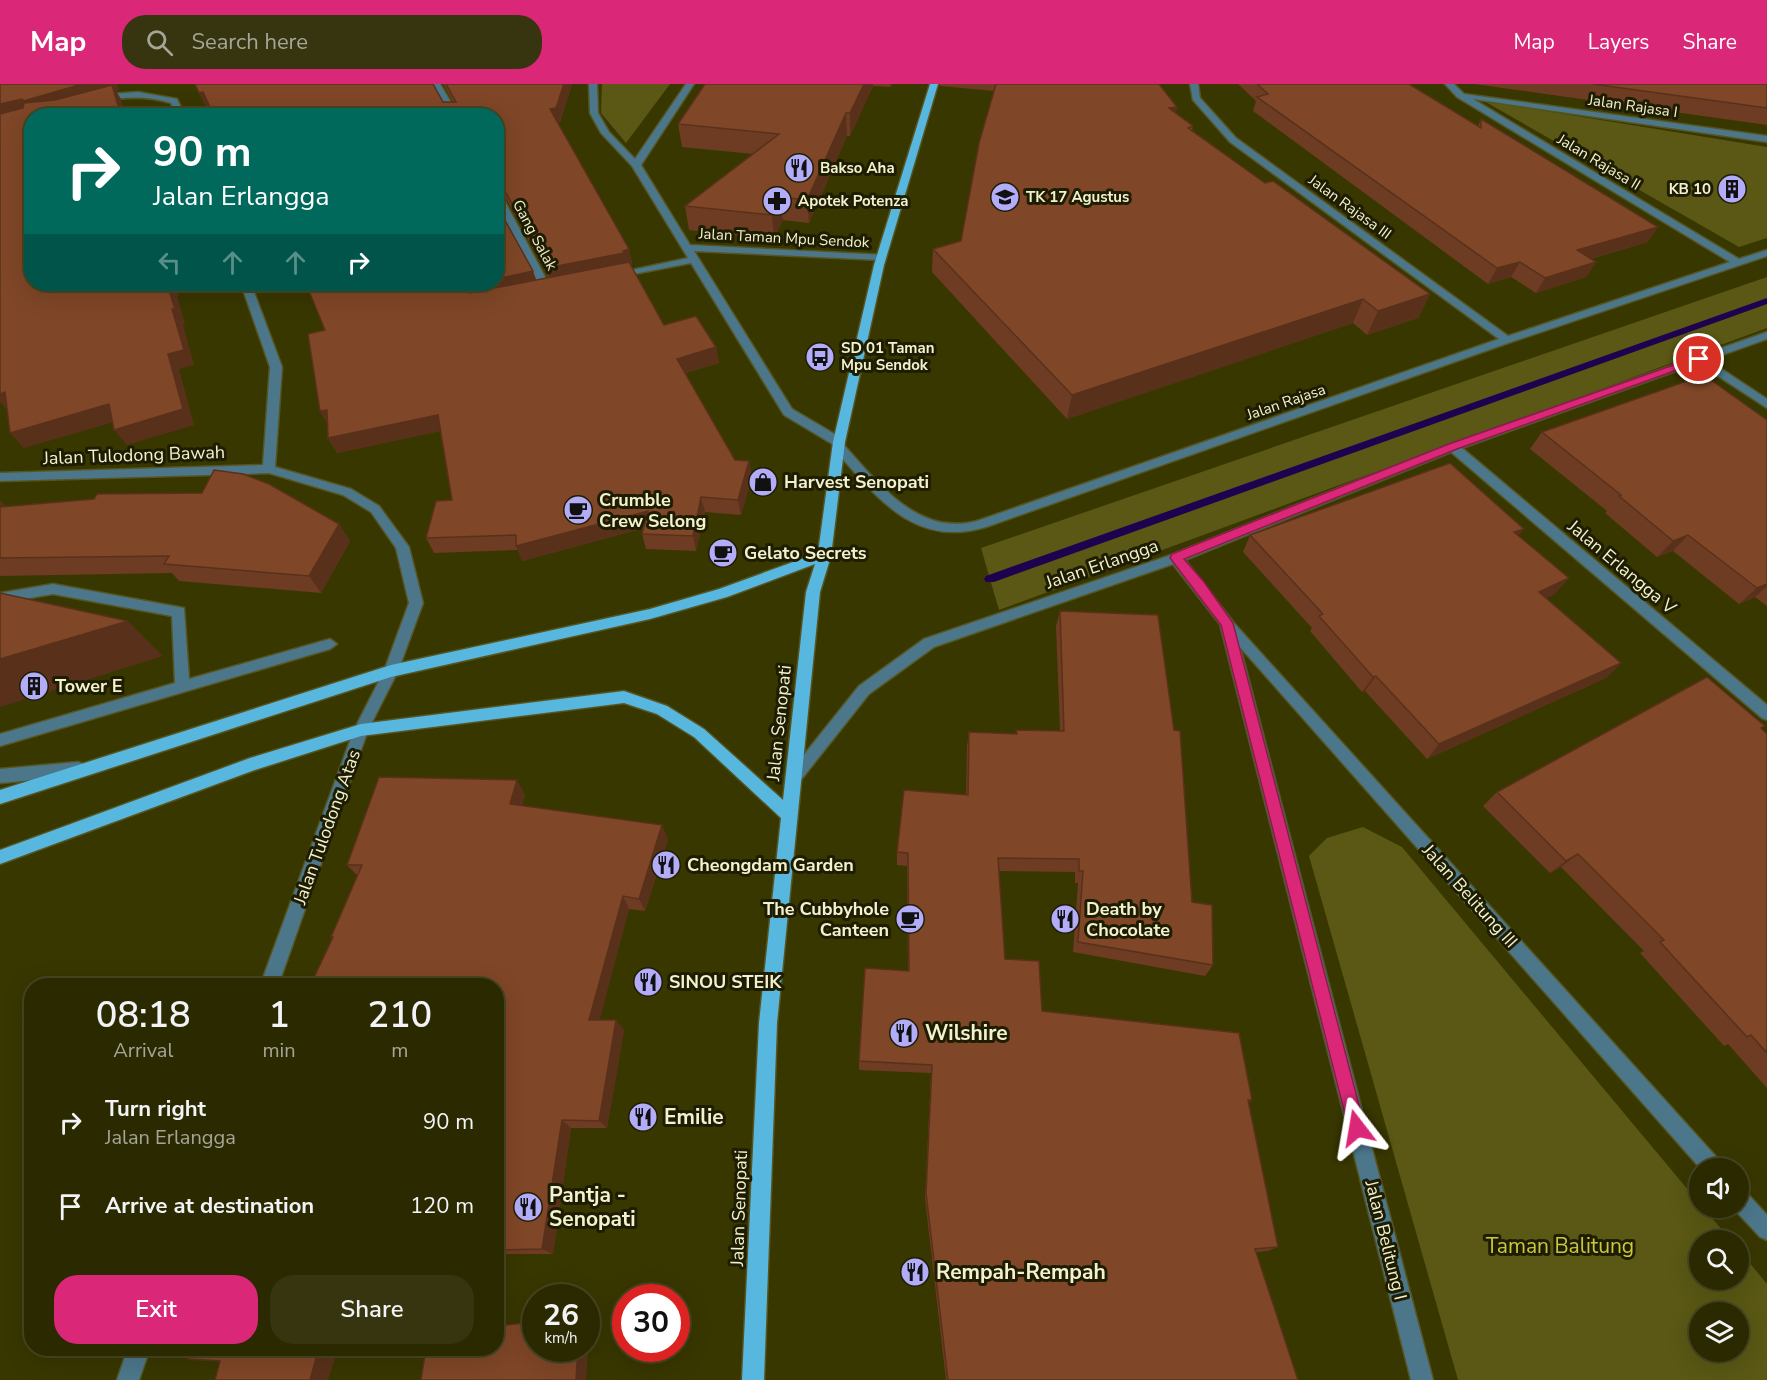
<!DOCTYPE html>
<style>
:root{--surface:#2a2900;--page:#36350f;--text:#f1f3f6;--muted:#a5a699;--line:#464522;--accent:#db2777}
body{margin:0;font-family:"Nunito Sans",sans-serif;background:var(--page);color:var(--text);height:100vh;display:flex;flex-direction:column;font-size:22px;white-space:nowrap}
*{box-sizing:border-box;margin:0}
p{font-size:20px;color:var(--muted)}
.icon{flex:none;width:33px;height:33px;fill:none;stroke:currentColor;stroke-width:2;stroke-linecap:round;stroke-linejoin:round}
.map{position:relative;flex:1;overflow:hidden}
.details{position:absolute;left:24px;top:894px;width:480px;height:378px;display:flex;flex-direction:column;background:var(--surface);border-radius:24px;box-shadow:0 6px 24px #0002,0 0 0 2px var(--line)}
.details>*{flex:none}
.top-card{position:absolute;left:24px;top:24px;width:480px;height:183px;border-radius:24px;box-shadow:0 6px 24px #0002,0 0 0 2px var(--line);background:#00695c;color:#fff;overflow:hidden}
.controls{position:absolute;left:1689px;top:1074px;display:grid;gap:12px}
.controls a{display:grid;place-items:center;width:60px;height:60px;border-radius:50%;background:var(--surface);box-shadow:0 6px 24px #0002,0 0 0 2px var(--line);font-size:30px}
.speed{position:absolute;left:522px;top:1200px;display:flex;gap:12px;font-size:30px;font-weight:700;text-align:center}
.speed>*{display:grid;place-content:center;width:78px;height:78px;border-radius:50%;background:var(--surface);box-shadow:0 6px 24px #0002,0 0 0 2px var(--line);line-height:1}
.speed small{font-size:15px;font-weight:400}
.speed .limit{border:9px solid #d22;background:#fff;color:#111}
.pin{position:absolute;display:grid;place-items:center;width:51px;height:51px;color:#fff;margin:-26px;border:3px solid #fff;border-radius:50%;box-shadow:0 2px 6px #0007}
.me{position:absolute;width:66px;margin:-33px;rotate:346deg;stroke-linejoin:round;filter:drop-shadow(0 0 4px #0008)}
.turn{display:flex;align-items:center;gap:21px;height:126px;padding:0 30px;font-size:27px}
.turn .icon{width:78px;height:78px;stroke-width:2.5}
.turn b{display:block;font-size:42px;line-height:51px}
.lanes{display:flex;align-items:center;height:57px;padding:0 30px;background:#0003;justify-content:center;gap:30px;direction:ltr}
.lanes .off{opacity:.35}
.eta{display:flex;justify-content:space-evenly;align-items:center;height:102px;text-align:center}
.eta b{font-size:36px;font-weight:600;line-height:42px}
.primary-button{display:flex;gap:12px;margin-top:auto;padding:12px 30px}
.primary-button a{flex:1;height:69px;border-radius:24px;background:var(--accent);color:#fff;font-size:24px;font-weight:600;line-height:69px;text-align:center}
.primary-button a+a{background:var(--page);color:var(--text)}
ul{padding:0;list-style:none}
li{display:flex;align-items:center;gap:18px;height:84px;padding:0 30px}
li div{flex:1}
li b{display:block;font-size:22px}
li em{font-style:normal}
header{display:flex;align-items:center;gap:36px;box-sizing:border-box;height:84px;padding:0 30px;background:var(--accent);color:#fff}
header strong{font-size:28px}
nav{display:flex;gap:33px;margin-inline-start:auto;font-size:21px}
.search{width:420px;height:54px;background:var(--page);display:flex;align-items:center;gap:15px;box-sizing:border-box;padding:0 21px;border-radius:24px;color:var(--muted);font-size:22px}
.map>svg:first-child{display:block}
</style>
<header>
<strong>Map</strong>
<div class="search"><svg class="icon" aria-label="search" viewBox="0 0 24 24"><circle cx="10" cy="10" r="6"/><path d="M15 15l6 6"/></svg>Search here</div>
<nav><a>Map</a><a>Layers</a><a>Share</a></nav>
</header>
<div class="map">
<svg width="1767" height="1296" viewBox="0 0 1767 1296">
<rect width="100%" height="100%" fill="#383700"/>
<g fill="#5a5814" fill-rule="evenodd">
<polygon points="602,0 670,0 626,59 601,29"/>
<polygon points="1484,17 1767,63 1767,154 1739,163"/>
<polygon points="1767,193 1767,244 999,526 981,464"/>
<path d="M1363,743L1402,763L1699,1119L1700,1124H1703L1731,1156H1700V1196H1738L1739,1166L1767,1200V1296H1458L1309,772L1327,754ZM1700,1228H1738V1268H1700Z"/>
</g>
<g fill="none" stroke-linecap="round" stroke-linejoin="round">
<polygon fill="#1e0250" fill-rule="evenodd" points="1767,214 1767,220 994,498 986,498 984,495 986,492"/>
<g stroke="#565521" stroke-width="3">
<g id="minor">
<polygon points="432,0 440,0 459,32 450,32"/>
<path d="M589,0H597L598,29L609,48L635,75L686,0H694L641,81L690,161L885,171L886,173L881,176L694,167L792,325L843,355V360C879,400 920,455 980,436L1499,255L1230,58L1193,16L1190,0H1198L1200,14L1236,54L1508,252L1730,178L1457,13L1445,0H1454L1464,10L1767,52V58L1473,15L1739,175L1767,166V172L1511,258L989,442C916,466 878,415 835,366L834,361L784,331L691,179L613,194V190L688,174L632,82L601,49L590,29Z"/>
<path d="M138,8L177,15L185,32H176L171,19C147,12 125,12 101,18L97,15L111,10Z"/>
<polygon points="496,107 501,110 552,206 551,208 542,206 496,120"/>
<polygon points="241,200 251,200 282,283 275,383 351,405 379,422 409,463 423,519 398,587 368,646 278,902 260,902 354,646 384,587 409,519 396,464 371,428 343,411 269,389 0,397 0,389 263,381 270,283"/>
<polygon points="1767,248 1767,255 1708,276 1767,315 1767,324 1698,279 1462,364 1767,621 1767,636 1762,634 1451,368 1185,476 1233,538 1720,1077 1723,1084 1700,1084 1240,563 1433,1296 1411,1296 1220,540 1173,480 934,563 869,610 800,697 795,699 790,697 787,692 859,602 924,555 1171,471 1449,360"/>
<polygon points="53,500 184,524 189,595 330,555 337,560 330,565 0,662 0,650 175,599 172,532 53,510 0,519 0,509"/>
<polygon points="78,678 83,680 86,685 83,690 78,692 0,699 0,685"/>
<polygon points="1738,1104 1745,1107 1767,1131 1767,1156 1760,1153 1733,1124 1738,1124"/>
<polygon points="128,1264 150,1264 139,1296 117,1296"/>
</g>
</g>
<g stroke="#565521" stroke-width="3">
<polygon id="major" points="930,0 938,0 884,181 845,358 831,472 820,508 777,939 764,1296 742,1296 759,939 781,734 694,653 657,630 624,619 361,652 252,687 0,780 0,766 250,674 361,640 624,607 667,622 704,645 783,716 806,508 815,480 727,513 650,535 391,593 0,720 0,706 391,581 650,525 719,505 818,469 833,358 874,181"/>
</g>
<use href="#minor" fill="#4c778a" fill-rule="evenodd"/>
<use href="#major" fill="#58b7de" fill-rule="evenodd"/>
</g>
<g fill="#6d3c22">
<polygon points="443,0 572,0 560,38 558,39 629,165 632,180 631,181 664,241 716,263 719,279 685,289 735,376 749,377 752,392 741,431 705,428 696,467 646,465 642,450 644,444 522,477 518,466 434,469 426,454 452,416 440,347 337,369 328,354 327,339 320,327 325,246 533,187 536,196 548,193 503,109 496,105 496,32 210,23 207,24 199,9 443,18 453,18"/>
<polygon points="705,0 892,0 890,3 873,2 850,52 847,52 809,139 783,136 774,155 689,146 685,122 753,70 682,63 678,40"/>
<polygon points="939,0 1159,0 1177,23 1175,29 1193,42 1192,46 1265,99 1430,210 1418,234 1367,251 1353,239 1067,335 932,188 933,165 961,157 994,7 940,2"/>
<polygon points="1238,0 1409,0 1478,42 1481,35 1648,158 1590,175 1596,178 1586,193 1536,209 1511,193 1488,200 1253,27 1256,17"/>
<polygon points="1474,0 1767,0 1767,41"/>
<polygon points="1767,336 1767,522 1755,513 1739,520 1673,467 1657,473 1605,429 1607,427 1530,365 1542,348"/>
<polygon points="0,417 6,423 339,440 350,457 321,509 179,497 172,489 0,492"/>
<polygon points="1524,445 1518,452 1555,510 1546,514 1621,579 1606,594 1427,675 1365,607 1362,608 1310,547 1312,544 1243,468 1250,451"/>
<polygon points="1060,527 1192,818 1213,881 1205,892 1073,868 1078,799 1075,799 1075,788 999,787 1005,875 1042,927 1252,1016 1249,1018 1278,1163 1267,1167 1256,1168 1298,1296 946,1296 925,1115 931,989 859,986 859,977 908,887 907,782 897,781 897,768 966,711 967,662 969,648 1016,650 1016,646 1060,647 1056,542"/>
<polygon points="1761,645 1767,650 1767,1004 1728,960 1724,962 1640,869 1644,867 1561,783 1550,789 1483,722 1497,708"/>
<polygon points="525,710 522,722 668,755 645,827 629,825 599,936 624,946 607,1044 571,1044 553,1170 496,1170 496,902 331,853 358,792 347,781"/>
</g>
<g fill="#59311b">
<polygon points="82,0 117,0 119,6 116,7 121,15 126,32 34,31 24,17"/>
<polygon points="564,0 572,0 560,38 554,40 550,25"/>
<polygon points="864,0 873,0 873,2 850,52 850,29"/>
<polygon points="203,8 211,23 207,24 199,9"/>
<polygon points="22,15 32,30 0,37 0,20"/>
<polygon points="1177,23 1172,46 1169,24"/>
<polygon points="846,29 847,52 809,139 807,116"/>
<polygon points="781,113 783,136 774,155 772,131"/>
<polygon points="1658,143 1648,158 1567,181 1577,166"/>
<polygon points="629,165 632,180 551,199 547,184"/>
<polygon points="1520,178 1511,193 1488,200 1497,184"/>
<polygon points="1596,178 1586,193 1536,209 1545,194"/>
<polygon points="533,187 538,202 472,222 466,207 468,200 496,200 496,195"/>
<polygon points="167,200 176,200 179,212 177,212 185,240 183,241 194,281 179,285 194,341 127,361 114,346 168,270 172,225"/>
<polygon points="1430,210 1418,234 1367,251 1378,227"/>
<polygon points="1363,215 1353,239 1067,335 1072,311"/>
<polygon points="716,263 719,279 680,290 677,275"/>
<polygon points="5,308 8,327 0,318 0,310"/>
<polygon points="109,320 121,336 24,364 10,349"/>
<polygon points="327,326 329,342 320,327"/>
<polygon points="438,331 445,346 337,369 328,354"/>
<polygon points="749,377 752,392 741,431 738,416"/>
<polygon points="701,413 705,428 696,467 693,452"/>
<polygon points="0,417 12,429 0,433"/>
<polygon points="648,427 652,442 522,477 516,462"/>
<polygon points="339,440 350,457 321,509 309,492"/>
<polygon points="1524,445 1511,461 1514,448"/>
<polygon points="1688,451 1673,467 1657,473 1673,457"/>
<polygon points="1569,494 1555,510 1526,524 1539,508"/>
<polygon points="1767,500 1767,502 1755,513 1739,520 1757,504"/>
<polygon points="128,537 163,572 0,623 0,575"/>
<polygon points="1621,579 1606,594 1427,675 1439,660"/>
<polygon points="1376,592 1365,607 1362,608 1373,593"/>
<polygon points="517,696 525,710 519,734 510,720"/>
<polygon points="662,741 668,755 645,827 639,815"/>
<polygon points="1578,770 1561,783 1550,789 1566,777"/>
<polygon points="623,812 629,825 597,946 589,936"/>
<polygon points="616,936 624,946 607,1044 599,1037"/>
<polygon points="562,1036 571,1044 553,1170 542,1165"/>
<polygon points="586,1235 590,1236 586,1296 576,1296 578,1264 586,1264"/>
<polygon points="319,1264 338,1264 328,1296 310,1296"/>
</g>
<g fill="#7f4627" stroke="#59311b" stroke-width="1.5">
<polygon points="0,0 82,0 24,17 22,15 0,20"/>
<polygon points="195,0 433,0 443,18 456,18 446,0 564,0 556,24 550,25 629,165 623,167 624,169 547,184 498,94 496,93 496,32 214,32 203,8 199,9"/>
<polygon points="705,0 864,0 850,29 846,29 807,116 781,113 772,131 685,122 779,50 678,40"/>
<polygon points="996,0 1159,0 1177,23 1169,24 1193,42 1188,44 1265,99 1273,97 1430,210 1378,227 1363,215 1072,311 933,165 961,157 979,59"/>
<polygon points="1257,0 1409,0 1481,44 1481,35 1658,143 1577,166 1596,178 1545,194 1520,178 1497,184 1257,13 1268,10"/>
<polygon points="1593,0 1767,0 1767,24"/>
<polygon points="112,1 121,32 32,32 32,200 167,200 175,225 172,225 184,266 168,270 183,325 114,346 109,320 10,349 5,308 0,310 0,30 23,24 24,19 55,16"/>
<polygon points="496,120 533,187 496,195"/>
<polygon points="629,178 664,241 696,232 716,263 677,275 735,376 749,377 738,416 701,413 693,452 642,450 648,427 516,462 516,451 426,454 436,417 452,416 438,331 328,354 327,326 320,327 308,250 325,246 306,200 472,200 468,200 466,207 469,209"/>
<polygon points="1704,291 1767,336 1767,500 1757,504 1688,451 1673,457 1619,412 1621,411 1542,348"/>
<polygon points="1450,379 1524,445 1514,448 1569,494 1539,508 1621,579 1439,660 1376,592 1373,593 1319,532 1323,530 1250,451"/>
<polygon points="214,386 243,390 269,400 339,440 309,492 164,480 169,472 0,474 0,423 94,415 97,410 202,409"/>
<polygon points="0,509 128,537 0,575"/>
<polygon points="1060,527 1158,531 1174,646 1180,647 1192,818 1212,821 1213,881 1078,858 1083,787 1079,787 1079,775 998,774 1005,875 1039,877 1042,927 1239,949 1252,1016 1248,1016 1278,1163 1255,1165 1298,1296 948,1296 926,1109 932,981 859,977 865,884 909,887 908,769 897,768 904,706 968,711 969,648 1017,650 1016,646 1064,647"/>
<polygon points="1707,593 1765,642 1761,644 1767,650 1767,969 1751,951 1747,953 1660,858 1664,856 1578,770 1566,777 1497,708"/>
<polygon points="379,693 517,696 510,720 662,741 639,815 623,812 589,936 616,936 599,1037 562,1036 542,1165 496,1166 496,902 310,902 333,853 331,853 362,781 347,781"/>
<polygon points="536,1238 536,1264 578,1264 576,1296 421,1296 426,1264 496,1264 496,1242"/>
<polygon points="192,1264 319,1264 310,1296 215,1296 220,1277 188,1275"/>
</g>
<polygon fill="#db2777" stroke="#8e194d" stroke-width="1.5" points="1699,272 1704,275 1702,277 1457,365 1184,475 1204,498 1233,539 1365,1044 1363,1050 1357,1053 1350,1050 1221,541 1170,474 1172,470 1449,360"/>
<defs>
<g id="restaurant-disc" transform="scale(1.5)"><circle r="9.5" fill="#b3acf9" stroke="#1e1d02"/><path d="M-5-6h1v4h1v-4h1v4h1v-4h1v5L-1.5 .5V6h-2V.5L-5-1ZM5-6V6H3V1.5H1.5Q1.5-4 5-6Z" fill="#111"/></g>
<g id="building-disc" transform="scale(1.5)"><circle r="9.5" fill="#b3acf9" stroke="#1e1d02"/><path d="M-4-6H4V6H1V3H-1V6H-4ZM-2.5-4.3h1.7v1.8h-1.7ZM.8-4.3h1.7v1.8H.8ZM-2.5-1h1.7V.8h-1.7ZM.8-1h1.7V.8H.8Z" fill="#111"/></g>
<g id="school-disc" transform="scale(1.5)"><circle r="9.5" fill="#b3acf9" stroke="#1e1d02"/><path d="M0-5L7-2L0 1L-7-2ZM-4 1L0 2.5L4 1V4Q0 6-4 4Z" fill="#111"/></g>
<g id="pharmacy-disc" transform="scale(1.5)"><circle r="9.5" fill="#b3acf9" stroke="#1e1d02"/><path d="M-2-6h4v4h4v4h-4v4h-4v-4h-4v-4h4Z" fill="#111"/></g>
<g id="bus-disc" transform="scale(1.5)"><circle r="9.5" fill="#b3acf9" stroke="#1e1d02"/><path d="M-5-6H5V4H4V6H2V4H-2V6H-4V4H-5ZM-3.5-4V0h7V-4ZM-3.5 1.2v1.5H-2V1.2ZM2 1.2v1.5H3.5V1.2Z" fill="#111"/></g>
<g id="shop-disc" transform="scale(1.5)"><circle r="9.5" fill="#b3acf9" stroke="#1e1d02"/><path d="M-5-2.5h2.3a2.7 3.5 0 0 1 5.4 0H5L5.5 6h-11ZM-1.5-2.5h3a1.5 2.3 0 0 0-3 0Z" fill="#111"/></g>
<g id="cafe-disc" transform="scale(1.5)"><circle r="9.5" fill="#b3acf9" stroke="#1e1d02"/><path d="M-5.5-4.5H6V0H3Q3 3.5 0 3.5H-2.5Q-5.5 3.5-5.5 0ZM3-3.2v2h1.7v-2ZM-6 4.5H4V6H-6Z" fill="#111"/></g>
</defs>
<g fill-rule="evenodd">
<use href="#restaurant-disc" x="799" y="84"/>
<use href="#building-disc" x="1732" y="105"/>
<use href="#school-disc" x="1005" y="113"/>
<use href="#pharmacy-disc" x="777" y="117"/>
<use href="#bus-disc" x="820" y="273"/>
<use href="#shop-disc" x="763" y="398"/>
<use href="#cafe-disc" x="578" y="426"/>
<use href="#cafe-disc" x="723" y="469"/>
<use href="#building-disc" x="34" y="602"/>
<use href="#restaurant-disc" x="666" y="781"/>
<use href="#cafe-disc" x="910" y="835"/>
<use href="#restaurant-disc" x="1065" y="835"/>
<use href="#restaurant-disc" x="648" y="898"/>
<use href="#restaurant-disc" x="904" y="949"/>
<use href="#restaurant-disc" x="643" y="1033"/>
<use href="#restaurant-disc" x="528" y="1123"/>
<use href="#restaurant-disc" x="915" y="1188"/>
</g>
<g text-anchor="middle" stroke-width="6" stroke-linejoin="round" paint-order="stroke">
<g font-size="15" fill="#f2f2d0" stroke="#1e1d02">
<text transform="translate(1633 22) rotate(8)" y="5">Jalan Rajasa I</text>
<text transform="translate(1599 78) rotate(31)" y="5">Jalan Rajasa II</text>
<text transform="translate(1350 123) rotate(36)" y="5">Jalan Rajasa III</text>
<text transform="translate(535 151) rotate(62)" y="5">Gang Salak</text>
<text transform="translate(784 154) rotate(3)" y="5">Jalan Taman Mpu Sendok</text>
<text transform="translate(1286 318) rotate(-19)" y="5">Jalan Rajasa</text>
</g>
<g font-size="15" font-weight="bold" fill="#f2f2d0" stroke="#1e1d02" text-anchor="start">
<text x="820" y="89">Bakso Aha</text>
<text x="1711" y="110" text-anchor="end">KB 10</text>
<text x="1026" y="118">TK 17 Agustus</text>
<text x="798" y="122">Apotek Potenza</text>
<text x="841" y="269">SD 01 Taman<tspan x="841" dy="17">Mpu Sendok</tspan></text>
</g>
<g font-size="18" fill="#f2f2d0" stroke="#1e1d02">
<text transform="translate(134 371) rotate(-2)" y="6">Jalan Tulodong Bawah</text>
<text transform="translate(1102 480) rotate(-19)" y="6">Jalan Erlangga</text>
<text transform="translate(1622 483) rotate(40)" y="6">Jalan Erlangga V</text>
<text transform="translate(779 639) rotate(-84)" y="6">Jalan Senopati</text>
<text transform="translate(327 743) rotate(-70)" y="6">Jalan Tulodong Atas</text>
<text transform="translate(1470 812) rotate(48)" y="6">Jalan Belitung III</text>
<text transform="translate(739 1124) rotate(-88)" y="6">Jalan Senopati</text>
<text transform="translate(1386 1156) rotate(76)" y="6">Jalan Belitung I</text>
</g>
<g font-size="18" font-weight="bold" fill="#f2f2d0" stroke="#1e1d02" text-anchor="start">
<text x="784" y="404">Harvest Senopati</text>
<text x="599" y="422">Crumble<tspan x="599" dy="21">Crew Selong</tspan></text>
<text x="744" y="475">Gelato Secrets</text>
<text x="55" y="608">Tower E</text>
<text x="687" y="787">Cheongdam Garden</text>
<text x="889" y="831" text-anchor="end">The Cubbyhole<tspan x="889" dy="21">Canteen</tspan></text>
<text x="1086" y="831">Death by<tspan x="1086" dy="21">Chocolate</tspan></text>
<text x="669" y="904">SINOU STEIK</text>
</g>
<g font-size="21" font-weight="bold" fill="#f2f2d0" stroke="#1e1d02" text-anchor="start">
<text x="925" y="956">Wilshire</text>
<text x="664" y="1040">Emilie</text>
<text x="549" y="1118">Pantja -<tspan x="549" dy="24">Senopati</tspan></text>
<text x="936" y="1195">Rempah-Rempah</text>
</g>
<g font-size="21" fill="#ccc83e" stroke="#1e1d02">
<text x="1560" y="1169">Taman Balitung</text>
</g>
</g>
</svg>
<div class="controls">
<a><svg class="icon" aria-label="sound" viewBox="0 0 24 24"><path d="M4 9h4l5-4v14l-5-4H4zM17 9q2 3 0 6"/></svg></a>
<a><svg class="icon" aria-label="search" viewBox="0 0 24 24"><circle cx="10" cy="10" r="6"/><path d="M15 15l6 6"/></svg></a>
<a><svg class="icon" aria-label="layers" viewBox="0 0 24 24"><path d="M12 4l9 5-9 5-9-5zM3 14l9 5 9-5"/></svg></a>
</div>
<div class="speed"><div>26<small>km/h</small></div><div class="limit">30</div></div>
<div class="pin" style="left:1699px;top:275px;background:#d93025"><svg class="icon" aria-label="arrive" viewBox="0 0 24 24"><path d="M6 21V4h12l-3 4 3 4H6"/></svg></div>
<svg class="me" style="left:1357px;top:1044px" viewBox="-20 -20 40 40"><path d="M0-17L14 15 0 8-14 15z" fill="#db2777" stroke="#fff" stroke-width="4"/></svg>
<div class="top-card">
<div class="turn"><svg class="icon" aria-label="right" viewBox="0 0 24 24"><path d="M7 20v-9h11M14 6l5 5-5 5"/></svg><div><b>90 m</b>Jalan Erlangga</div></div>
<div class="lanes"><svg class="icon off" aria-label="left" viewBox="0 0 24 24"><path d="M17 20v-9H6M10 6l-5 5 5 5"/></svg><svg class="icon off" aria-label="ahead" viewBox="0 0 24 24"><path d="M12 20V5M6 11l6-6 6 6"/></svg><svg class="icon off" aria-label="ahead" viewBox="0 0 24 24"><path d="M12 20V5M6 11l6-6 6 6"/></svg><svg class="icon" aria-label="right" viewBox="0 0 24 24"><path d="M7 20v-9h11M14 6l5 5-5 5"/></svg></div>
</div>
<section class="details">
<div class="eta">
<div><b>08:18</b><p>Arrival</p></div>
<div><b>1</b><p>min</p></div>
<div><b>210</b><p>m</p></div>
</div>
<ul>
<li><svg class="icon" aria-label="right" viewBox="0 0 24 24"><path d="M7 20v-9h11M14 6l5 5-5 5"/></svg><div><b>Turn right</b><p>Jalan Erlangga</p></div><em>90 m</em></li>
<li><svg class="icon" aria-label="arrive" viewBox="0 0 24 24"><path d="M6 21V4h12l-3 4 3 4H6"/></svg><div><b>Arrive at destination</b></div><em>120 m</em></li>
</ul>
<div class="primary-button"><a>Exit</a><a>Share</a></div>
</section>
</div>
